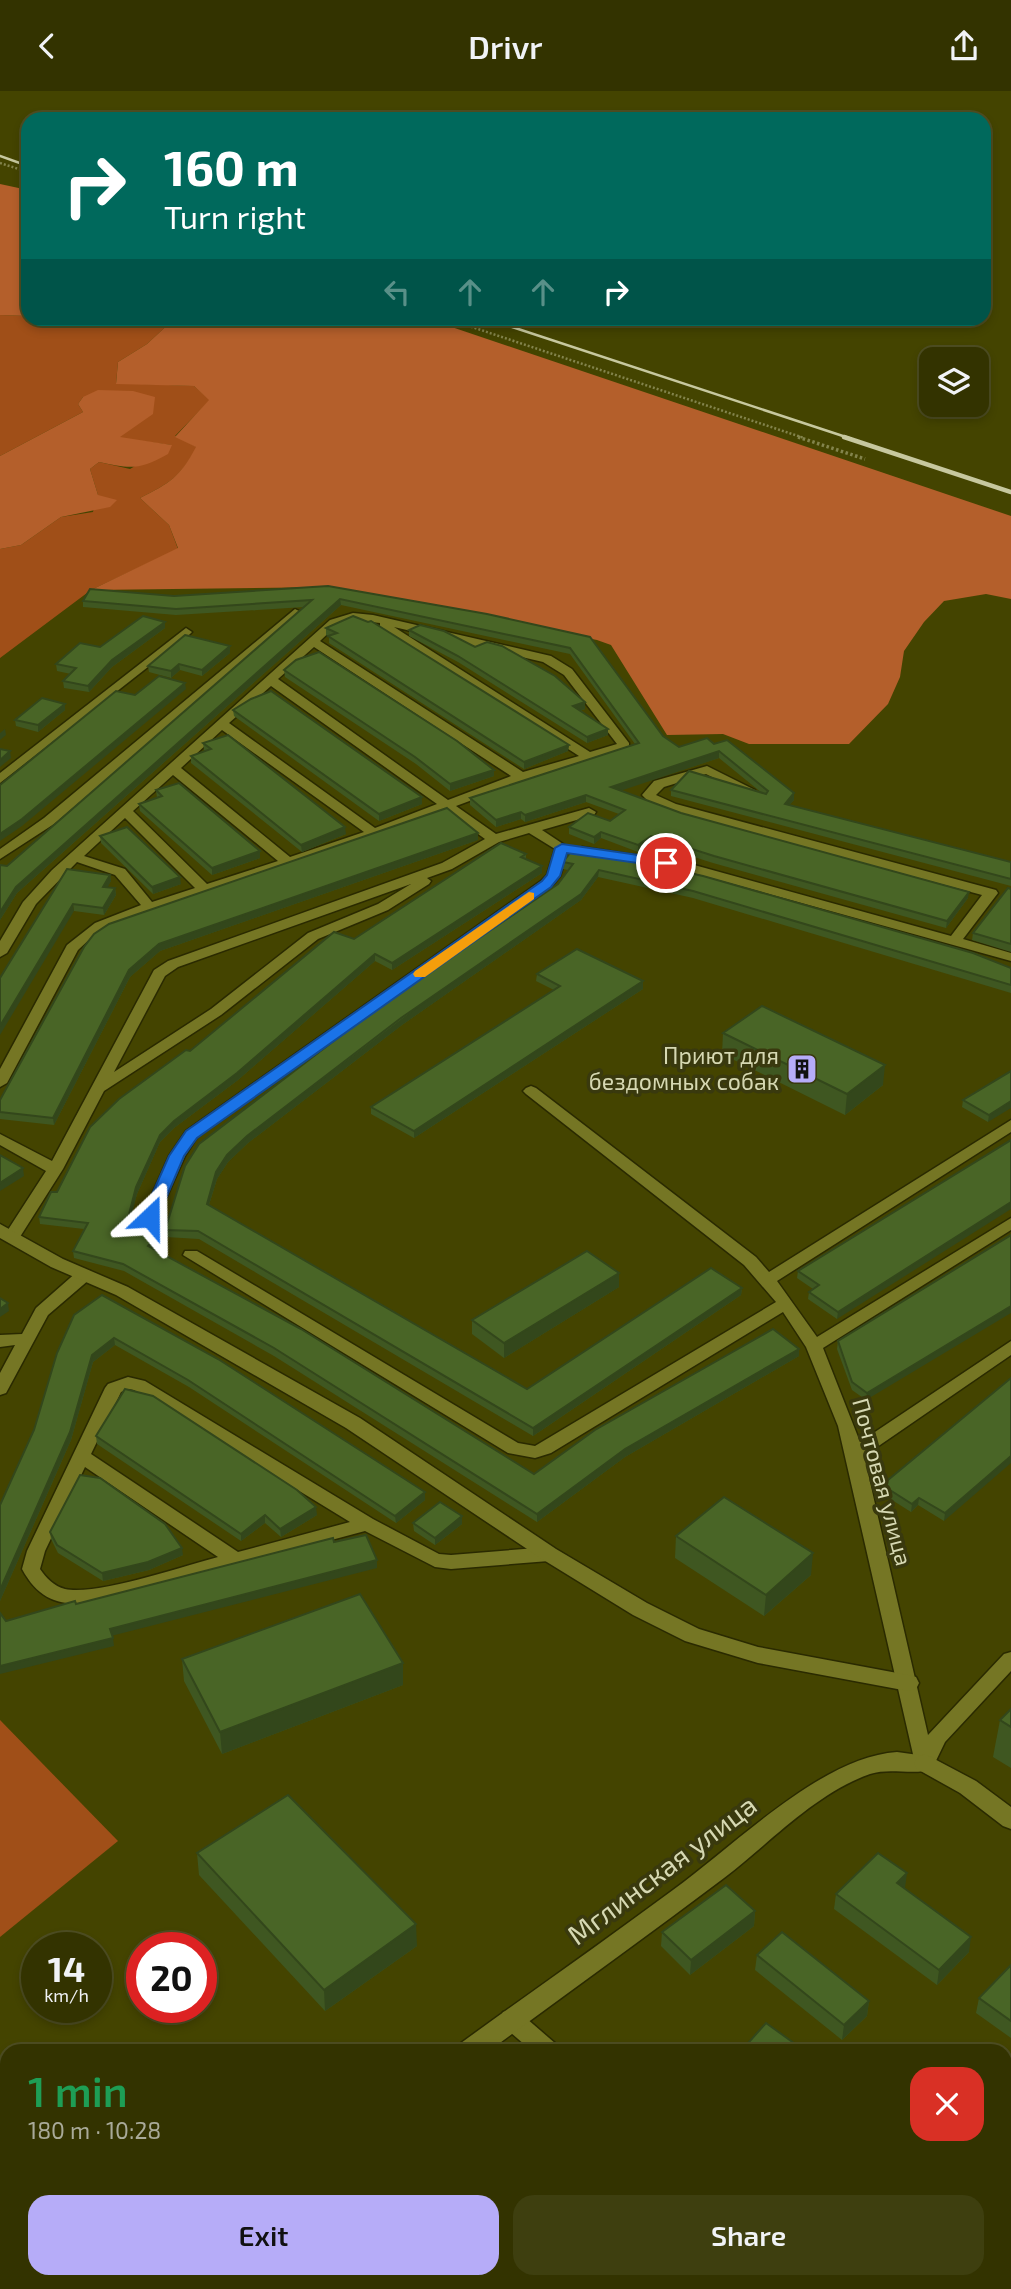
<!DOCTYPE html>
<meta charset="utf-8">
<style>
:root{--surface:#330;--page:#3e3f0f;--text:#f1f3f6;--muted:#a9aa99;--line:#4e4e22;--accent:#b6acf8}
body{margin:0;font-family:"Exo 2",sans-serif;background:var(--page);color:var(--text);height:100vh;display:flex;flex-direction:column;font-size:26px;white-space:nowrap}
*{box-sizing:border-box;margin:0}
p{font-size:23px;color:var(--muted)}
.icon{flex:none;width:38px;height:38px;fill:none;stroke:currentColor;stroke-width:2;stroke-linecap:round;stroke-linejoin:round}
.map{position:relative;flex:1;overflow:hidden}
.panel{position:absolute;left:0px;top:1953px;width:1012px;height:245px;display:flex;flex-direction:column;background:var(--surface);border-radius:21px 21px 0 0;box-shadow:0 4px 10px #0003,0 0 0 2px var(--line)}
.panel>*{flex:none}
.hud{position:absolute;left:21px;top:21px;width:970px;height:214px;border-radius:21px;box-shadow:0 4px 10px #0003,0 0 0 2px var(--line);background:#00695c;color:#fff;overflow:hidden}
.controls{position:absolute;left:919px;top:256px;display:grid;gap:14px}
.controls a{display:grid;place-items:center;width:70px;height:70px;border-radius:14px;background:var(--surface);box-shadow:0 4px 10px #0003,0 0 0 2px var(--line);font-size:35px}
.speed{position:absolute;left:21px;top:1841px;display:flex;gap:14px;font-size:35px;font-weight:700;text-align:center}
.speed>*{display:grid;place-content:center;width:91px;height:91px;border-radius:50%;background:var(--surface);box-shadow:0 4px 10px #0003,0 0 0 2px var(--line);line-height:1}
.speed small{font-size:18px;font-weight:400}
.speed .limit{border:10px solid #d22;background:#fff;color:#111}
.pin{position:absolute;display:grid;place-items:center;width:60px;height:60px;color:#fff;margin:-30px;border:4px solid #fff;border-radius:50%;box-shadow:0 2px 7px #0007}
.me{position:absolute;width:77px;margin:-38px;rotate:23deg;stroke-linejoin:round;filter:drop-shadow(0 0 5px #0008)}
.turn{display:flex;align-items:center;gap:24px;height:147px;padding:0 28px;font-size:32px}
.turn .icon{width:91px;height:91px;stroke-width:2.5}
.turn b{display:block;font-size:49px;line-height:60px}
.lanes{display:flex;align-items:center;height:66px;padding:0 28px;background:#0003;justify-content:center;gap:35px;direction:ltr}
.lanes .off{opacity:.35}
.round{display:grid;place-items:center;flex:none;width:74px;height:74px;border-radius:21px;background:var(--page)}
.headline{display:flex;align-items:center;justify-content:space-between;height:119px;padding:0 28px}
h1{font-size:42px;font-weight:600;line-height:52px;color:#1e9e55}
.primary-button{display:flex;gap:14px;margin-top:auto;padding:14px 28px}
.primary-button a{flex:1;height:80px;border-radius:21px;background:var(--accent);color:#111;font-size:28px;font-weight:600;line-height:80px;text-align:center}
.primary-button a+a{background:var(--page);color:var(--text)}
header{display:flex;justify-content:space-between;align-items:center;height:91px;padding:0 28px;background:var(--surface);font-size:32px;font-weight:600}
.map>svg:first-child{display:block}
</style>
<header><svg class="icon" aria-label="back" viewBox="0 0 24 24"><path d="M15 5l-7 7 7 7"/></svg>Drivr<svg class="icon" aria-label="share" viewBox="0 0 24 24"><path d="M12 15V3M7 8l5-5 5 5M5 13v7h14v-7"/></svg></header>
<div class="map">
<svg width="1011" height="2198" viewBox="0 0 1011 2198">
<rect width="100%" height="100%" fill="#440"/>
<g fill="#a04f18">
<path d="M0,224L28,225V228H174L147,253L118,271L116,292L194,295L210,309L175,345L197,356C180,386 170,392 140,407L169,434L178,458L91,499L0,567V458L21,454L61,426L93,421L98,404L90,378L99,371L130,378L171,354L119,347L83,306L78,313L83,321L0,365Z"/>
<polygon points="0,1629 118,1750 0,1846"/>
</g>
<g fill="#b45f2b">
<polygon points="0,93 28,99 28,225 0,224"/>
<path d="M174,228H428L1011,425V508L986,503L944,510L924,531L904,560L900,586L888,613L849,653H749L723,643L667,644L611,554L597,549L334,496L91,499L178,457L169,434L140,407C170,392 180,386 196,356L175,346L209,309L194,295L116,293L118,271L147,253Z"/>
<path d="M98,299L133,300L155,306L153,323L120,346L172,354L168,363C139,379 131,378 99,371L90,378L98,404L117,409L110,416L61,426L21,454L0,458V365L83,321L78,313L83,306Z"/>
</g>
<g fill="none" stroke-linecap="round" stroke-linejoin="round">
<g stroke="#2a2a00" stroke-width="3">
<g id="service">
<polygon points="295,518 301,521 299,523 54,733 0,768 0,758 44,727"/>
<path d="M353,522L373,524L551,565L572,578L629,652V658L526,689L456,715L496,743L589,717L596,721L594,724L542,739L569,757L560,785L551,796L197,1046L185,1065L156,1130L150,1131L142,1126L169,1065L186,1040L541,790L547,784L555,758L529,742L499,751L452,778L427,787L431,790L429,793L388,819L318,848L221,924L104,1000L63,1078L18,1149H6L4,1145L46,1080L0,1054V1043L52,1070L154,879L168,870L442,772L485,748L445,719L351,755L154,819L105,838L92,846L78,859L7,992L0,996V978L67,854L95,832L141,814L115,784L77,771L36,813L7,862L0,866V850L23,811L52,779L330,529ZM354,529L380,532V536L579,665L523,681L320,550L338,533ZM394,536L543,571L564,584L617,653L590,661ZM314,556L511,685L448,709L278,588ZM271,595L437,713L375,737L229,632ZM222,639L364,741L290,766L181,677ZM173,684L278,770L207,793L133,720ZM125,727L195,797L152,811L125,778L84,765ZM411,793L378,813L308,842L211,918L114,981L165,885L178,876Z"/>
<polygon points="186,537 192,541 190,543 0,692 0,682"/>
<polygon points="707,675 755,699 754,702 744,702 706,683 664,696 656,704 676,713 996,799 998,802 963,848 1011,862 1011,870 686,780 582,764 575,760 582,756 687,772 951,845 982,804 666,719 652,714 642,704 654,690"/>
<polygon points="531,995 536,997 756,1166 769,1181 1011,1029 1011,1041 777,1190 817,1246 1011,1127 1011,1139 823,1257 860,1351 1011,1250 1011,1264 864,1365 928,1644 1004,1563 1011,1561 1011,1580 945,1651 932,1678 925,1680 918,1678 915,1672 838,1335 806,1256 783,1221 551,1362 535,1367 508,1362 183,1164 185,1160 197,1160 518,1352 535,1355 776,1211 744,1174 526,1003 523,1000 526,997"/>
<polygon points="84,1179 90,1180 92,1184 90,1188 48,1224 6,1302 0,1304 0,1282 15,1254 0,1256 0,1244 22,1243 36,1217 78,1180"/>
<path d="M128,1286L145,1290L373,1428L439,1463L451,1464L549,1456L555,1458L558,1463L555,1468L549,1470L451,1478L435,1476L365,1440L97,1512C61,1515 40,1511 22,1478L27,1460L105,1297L108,1293ZM129,1298L134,1299L350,1431L238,1461L91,1363L121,1301ZM85,1376L218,1466C184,1475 96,1505 65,1498C54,1495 46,1487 40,1478L45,1460Z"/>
<polygon points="511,1919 519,1921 556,1953 559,1960 532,1960 503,1935 500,1928 503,1921"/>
<polygon points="107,2191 132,2191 135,2198 110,2198"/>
</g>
</g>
<g stroke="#2a2a00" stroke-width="3">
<g id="minor">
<polygon points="0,1133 63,1168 128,1196 360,1327 556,1458 647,1512 699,1538 758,1556 908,1584 916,1586 919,1592 916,1598 908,1600 758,1572 685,1550 633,1524 542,1468 346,1337 116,1204 51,1176 0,1147"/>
<path d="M897,1661L933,1666L936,1672L933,1678C913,1685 891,1676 870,1683C814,1703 770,1752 724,1787C646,1846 567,1902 489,1960H458L461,1952C531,1901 603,1851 673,1799C734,1755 821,1666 897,1661Z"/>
<polygon points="432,2191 459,2191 456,2198 429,2198"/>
</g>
</g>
<g stroke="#2a2a00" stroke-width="3">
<polygon id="tertiary" points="925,1663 976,1690 1011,1716 1011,1738 1003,1735 960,1702 917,1678 914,1672 917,1666"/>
</g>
<g stroke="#83844c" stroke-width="2.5" stroke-dasharray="2 2" stroke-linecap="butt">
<polyline points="0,72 28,81"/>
<polyline points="448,228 804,347"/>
</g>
<polyline stroke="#83844c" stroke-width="3.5" stroke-dasharray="2.5 2.5" stroke-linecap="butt" points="798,346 865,368"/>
<use href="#service" fill="#757624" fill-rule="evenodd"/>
<use href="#minor" fill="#757624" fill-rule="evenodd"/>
<use href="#tertiary" fill="#757624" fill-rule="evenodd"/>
<g stroke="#c7c89f" stroke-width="2.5">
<polyline points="0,65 28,75"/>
<polyline points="488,228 849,347"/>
</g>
<polyline stroke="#c7c89f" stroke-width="4.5" points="844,346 1011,401"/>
</g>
<g fill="#3f5721">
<polygon points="328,495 590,546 663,645 679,656 707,647 794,709 789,714 1011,771 1011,795 671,705 671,699 762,702 719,667 620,699 681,722 968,807 946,837 713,772 650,752 638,761 601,747 594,753 569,743 569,736 610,730 619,723 586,711 525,731 521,728 496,736 470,714 470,707 635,653 570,563 341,514 17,802 0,829 0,774 7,775 304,516 176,524 83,516 83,510"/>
<polygon points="165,531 165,537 112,576 89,601 64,597 63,590 71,583 57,580 56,573"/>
<polygon points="326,537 569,654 568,660 524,678 329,552 329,545 326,544"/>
<polygon points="409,539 475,556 585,618 580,620 608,644 587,652 458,571 409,545"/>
<polygon points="230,562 202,585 180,579 171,587 149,581 148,575"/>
<polygon points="284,579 494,679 494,685 450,700 416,673 285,586"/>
<polygon points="65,613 65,619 38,641 16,635 15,629"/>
<polygon points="233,619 422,713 379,730 234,625"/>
<polygon points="203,652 346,743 302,761 191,672 191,665 205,660 204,659"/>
<polygon points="156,699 260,767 212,784 140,720 139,713 157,707"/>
<polygon points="100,745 181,793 153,803 101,752"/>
<polygon points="478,749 160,860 130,886 54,1034 0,1028 0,1009 84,856"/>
<polygon points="574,757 1011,877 1011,902 693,807 598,786 581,809 402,934 248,1052 228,1071 217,1088 209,1114 527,1298 742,1197 741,1204 533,1345 199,1148 166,1146 165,1139 185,1075 558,793 568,779 563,778 563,771"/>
<polygon points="526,763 526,768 542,782 392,879 375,870 238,989 174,1037 160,1051 137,1103 129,1131 161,1146 153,1157 534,1383 799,1258 799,1265 625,1366 537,1431 274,1265 124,1180 74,1167 73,1160 84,1138 40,1133 39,1126 57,1101 190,960 354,848"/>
<polygon points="67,778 110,784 111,790 107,796 115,797 116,804 104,824 74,820"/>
<polygon points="1011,798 1011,861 972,849 973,842"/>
<polygon points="537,883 643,898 414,1047 371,1023 371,1016 554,899 536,890"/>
<polygon points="723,942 883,994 845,1024 722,963"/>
<polygon points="1011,980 988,1031 962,1016 963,1009"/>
<polygon points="1011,1049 837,1228 808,1208 809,1201 813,1198 797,1187 798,1180"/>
<polygon points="1011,1144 866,1309 852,1299 837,1258 838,1250"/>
<polygon points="619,1182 619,1196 504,1267 472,1243 472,1229"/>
<polygon points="74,1224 425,1401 425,1409 396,1432 189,1296 115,1254 93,1271 71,1349 0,1510 0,1414 34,1339"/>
<polygon points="1011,1287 944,1430 918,1414 911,1421 881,1402 882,1394"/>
<polygon points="96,1345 317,1424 281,1446 265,1432 241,1450 97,1353"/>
<polygon points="413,1432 462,1433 435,1454 414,1440"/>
<polygon points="50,1441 183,1464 149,1479 103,1490 58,1462 51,1448"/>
<polygon points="676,1445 811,1484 764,1525 675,1467"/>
<polygon points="182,1568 403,1594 222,1663 184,1590"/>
<polygon points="1011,1618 1011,1677 993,1666 1000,1629"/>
<polygon points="197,1762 417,1855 325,1920 199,1784"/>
<polygon points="905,1797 969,1861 937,1894 834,1818 836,1803"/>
<polygon points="755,1820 754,1835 690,1884 661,1855 662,1841"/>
<polygon points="757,1864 869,1910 867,1925 842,1949 755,1879"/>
<polygon points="1011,1874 1011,1947 976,1922 979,1907"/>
<polygon points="0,2073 7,2079 7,2166 0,2159"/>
<polygon points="539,2191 620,2191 614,2198 539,2198"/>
</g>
<g fill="#33471b">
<polygon points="340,508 341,514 17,802 0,829 0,821 16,796"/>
<polygon points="165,531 165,537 112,576 89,601 88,595 112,569"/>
<polygon points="230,555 230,562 202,585 202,579"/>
<polygon points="179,573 180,579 171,587 171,580"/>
<polygon points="185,592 186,598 22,735 0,750 0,743"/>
<polygon points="585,611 585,618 573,622 573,615"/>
<polygon points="65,613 65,619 38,641 38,634"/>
<polygon points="5,638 6,644 0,649 0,642"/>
<polygon points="608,638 608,644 587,652 587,646"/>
<polygon points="569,654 568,660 524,678 524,671"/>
<polygon points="10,660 11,667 0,676 0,669"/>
<polygon points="719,660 719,667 611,703 611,696"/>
<polygon points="494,679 494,685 450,700 450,693"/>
<polygon points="794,702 794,709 785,719 785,713"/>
<polygon points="586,704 586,711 525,731 525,724"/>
<polygon points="422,706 422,713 379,730 379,723"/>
<polygon points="521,721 521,728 496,736 496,729"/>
<polygon points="345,736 346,743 302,761 301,754"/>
<polygon points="601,741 601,747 594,753 594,746"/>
<polygon points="478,742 478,749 160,860 130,886 54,1034 53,1027 129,879 159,853"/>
<polygon points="651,745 650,752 638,761 638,754"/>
<polygon points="260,760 260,767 212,784 212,777"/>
<polygon points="542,775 542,782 392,879 392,872"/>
<polygon points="599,779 598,786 581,809 402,934 248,1052 228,1071 217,1088 207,1120 207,1113 216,1081 227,1064 247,1045"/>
<polygon points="110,784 111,790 104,803 103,796"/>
<polygon points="180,786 181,793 153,803 152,796"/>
<polygon points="115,797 116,804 104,824 103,817"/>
<polygon points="969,801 968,807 946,837 947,830"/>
<polygon points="73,813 74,820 0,944 0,935"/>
<polygon points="375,863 375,870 238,989 174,1037 160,1051 137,1103 128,1138 127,1131 136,1096 160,1044 174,1030"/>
<polygon points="643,890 643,898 414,1047 414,1040"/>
<polygon points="885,974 883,994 845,1024 847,1003"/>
<polygon points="1011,1010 1011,1017 988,1031 989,1024"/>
<polygon points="23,1077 24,1085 0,1100 0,1092"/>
<polygon points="1011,1111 1011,1118 837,1228 838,1221"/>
<polygon points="160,1139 161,1146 149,1162 148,1155"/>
<polygon points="619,1182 619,1196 504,1267 504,1252"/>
<polygon points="742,1197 741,1204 533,1345 533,1337"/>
<polygon points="8,1212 9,1220 0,1226 0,1218"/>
<polygon points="1011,1215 1011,1222 866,1309 867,1302"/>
<polygon points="114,1247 115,1254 93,1271 71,1349 0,1510 0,1499 92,1264"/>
<polygon points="799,1258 799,1265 625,1366 537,1431 537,1423 625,1358"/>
<polygon points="1011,1365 1011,1372 944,1430 945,1422"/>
<polygon points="425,1401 425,1409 396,1432 395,1425"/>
<polygon points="919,1407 918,1414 911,1421 912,1413"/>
<polygon points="316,1416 317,1424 281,1446 280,1438"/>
<polygon points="265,1424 265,1432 241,1450 241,1443"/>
<polygon points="462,1425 462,1433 435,1454 435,1447"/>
<polygon points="182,1457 183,1464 149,1479 103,1490 102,1482"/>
<polygon points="813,1462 811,1484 764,1525 766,1504"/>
<polygon points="377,1469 377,1477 111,1545 110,1538"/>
<polygon points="113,1547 114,1555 0,1583 0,1575"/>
<polygon points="403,1572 403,1594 222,1663 220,1641"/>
<polygon points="907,1782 905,1797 895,1807 897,1792"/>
<polygon points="755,1820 754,1835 690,1884 691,1869"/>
<polygon points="416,1833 417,1855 325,1920 324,1899"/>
<polygon points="971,1846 969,1861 937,1894 939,1879"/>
<polygon points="869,1910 867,1925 842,1949 844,1934"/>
<polygon points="608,2191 620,2191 614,2198 602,2198"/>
</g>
<g fill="#496526" stroke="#33471b" stroke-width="2">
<polygon points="328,495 487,523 590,546 663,645 679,656 707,647 714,653 727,649 794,702 785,713 1011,771 1011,788 671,699 689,680 766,703 768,700 719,660 611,696 681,722 969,801 947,830 714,765 651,745 638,754 601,741 594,746 569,736 588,722 610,730 625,719 586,704 525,724 521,721 496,729 470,707 639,652 570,557 340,508 16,796 0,821 0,774 7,775 312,509 176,518 83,510 90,498 174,505"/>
<polygon points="143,525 165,531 112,569 88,595 63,590 76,577 56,573 80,552 100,556"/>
<polygon points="353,525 368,531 371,530 569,654 524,671 328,545 337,542 326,537"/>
<polygon points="420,534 444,540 475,556 487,551 502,555 555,585 585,611 573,615 608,638 587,646 458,565 409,539"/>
<polygon points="185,544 230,555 202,579 179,573 171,580 148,575"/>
<polygon points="319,561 457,650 494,679 450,693 415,666 284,579 296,569"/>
<polygon points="159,585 185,592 22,728 0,743 0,694 116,600 135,604"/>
<polygon points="271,600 422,706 379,723 233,619 251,608"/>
<polygon points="42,607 65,613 38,634 15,629"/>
<polygon points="228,644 345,736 301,754 191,665 211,658 203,652"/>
<polygon points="0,658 10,660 0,669"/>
<polygon points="179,692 260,760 212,777 139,713 162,705 156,699"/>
<polygon points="447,717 478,742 159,853 129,879 53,1027 0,1021 0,1009 84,856 94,843 109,833"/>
<polygon points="127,736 180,786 152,796 100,745"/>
<polygon points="501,752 526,763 521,766 542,775 392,872 375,863 237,982 174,1030 160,1044 136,1096 127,1131 160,1139 148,1155 301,1238 534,1383 595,1339 773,1238 799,1258 625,1358 537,1423 274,1257 123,1173 73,1160 88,1132 39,1126 51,1101 57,1101 90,1036 119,1008 186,959 190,960 334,841 354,848"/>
<polygon points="574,757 703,785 973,862 1011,877 1011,894 693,800 599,779 581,803 401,927 247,1045 227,1064 216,1081 207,1113 527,1298 711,1177 742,1197 533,1337 198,1140 165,1139 185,1075 199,1053 378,916 558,793 573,773 563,771"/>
<polygon points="67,778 110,784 103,796 115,797 103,817 73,813 0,935 0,887"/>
<polygon points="1008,797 1011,798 1011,853 973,842"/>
<polygon points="577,858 643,890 414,1040 371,1016 560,895 537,883"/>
<polygon points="762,915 885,974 847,1003 723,942"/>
<polygon points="1011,980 1011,1010 989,1024 963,1009"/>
<polygon points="1011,1049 1011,1111 838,1221 809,1201 819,1194 798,1180"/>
<polygon points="0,1064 23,1077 0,1092"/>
<polygon points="1011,1144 1011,1215 867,1302 852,1291 838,1250"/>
<polygon points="587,1160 619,1182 504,1252 472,1229"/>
<polygon points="102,1204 218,1268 425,1401 395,1425 188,1289 114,1247 92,1264 70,1341 0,1499 0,1414 34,1339 57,1262 74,1224"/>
<polygon points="0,1207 8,1212 0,1218"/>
<polygon points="1011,1287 1011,1365 945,1422 919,1407 912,1413 882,1394"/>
<polygon points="125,1298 153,1305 297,1399 316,1416 280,1438 265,1424 241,1443 96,1345"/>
<polygon points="80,1384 100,1387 165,1433 182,1457 148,1471 102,1482 57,1454 50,1441"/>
<polygon points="724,1406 813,1462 766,1504 676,1445"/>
<polygon points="440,1411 462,1425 435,1447 413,1432"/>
<polygon points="366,1444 377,1469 110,1538 113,1547 0,1575 0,1522 6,1530 75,1510 76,1513 333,1447 334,1451"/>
<polygon points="360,1503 403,1572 220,1641 182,1568"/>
<polygon points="1011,1618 1011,1636 1000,1629"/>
<polygon points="288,1704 416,1833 324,1899 197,1762"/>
<polygon points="878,1762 907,1782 897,1792 971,1846 939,1879 836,1803"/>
<polygon points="726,1794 755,1820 691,1869 662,1841"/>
<polygon points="782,1841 869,1910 844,1934 757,1864"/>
<polygon points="1011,1874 1011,1930 979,1907"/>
<polygon points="766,1932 805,1960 741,1960"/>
<polygon points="0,2073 7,2079 7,2155 0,2148"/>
<polygon points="546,2191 608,2191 602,2198 554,2198"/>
</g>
<polygon fill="#1a73e8" stroke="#114b97" stroke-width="2" points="562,753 666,768 673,772 666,776 567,762 560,785 551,796 197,1047 184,1065 158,1126 156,1130 145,1130 142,1126 169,1065 186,1040 542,790 547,784 555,757"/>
<polygon fill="#f59e0b" points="529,801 534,802 534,808 425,886 415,886 413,883 415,880"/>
<defs>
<g id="building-square" transform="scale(1.575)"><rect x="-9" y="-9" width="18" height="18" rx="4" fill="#b6acf8" stroke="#39390e"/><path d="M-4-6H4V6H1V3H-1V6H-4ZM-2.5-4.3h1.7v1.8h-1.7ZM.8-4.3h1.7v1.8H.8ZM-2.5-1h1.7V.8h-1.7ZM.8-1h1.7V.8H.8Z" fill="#111"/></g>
</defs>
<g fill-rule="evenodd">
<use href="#building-square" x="802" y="978"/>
</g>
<g text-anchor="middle" stroke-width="7" stroke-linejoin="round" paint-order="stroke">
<g font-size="23" fill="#d6d8b2" stroke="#39390e" text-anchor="end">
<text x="779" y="973">Приют для<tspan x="779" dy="26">бездомных собак</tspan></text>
</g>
<g font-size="23" fill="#d6d8b2" stroke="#39390e">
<text transform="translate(882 1391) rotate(75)" y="8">Почтовая улица</text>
</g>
<g font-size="28" fill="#d6d8b2" stroke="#39390e">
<text transform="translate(662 1779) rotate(-37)" y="10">Мглинская улица</text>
</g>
</g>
</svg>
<div class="controls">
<a><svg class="icon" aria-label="layers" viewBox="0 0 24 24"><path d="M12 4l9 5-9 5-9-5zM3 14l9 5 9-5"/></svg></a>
</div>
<div class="speed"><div>14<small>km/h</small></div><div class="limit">20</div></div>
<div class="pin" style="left:666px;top:772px;background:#d93025"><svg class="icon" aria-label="arrive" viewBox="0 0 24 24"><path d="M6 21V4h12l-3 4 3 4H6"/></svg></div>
<svg class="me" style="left:150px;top:1126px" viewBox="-20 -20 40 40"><path d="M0-17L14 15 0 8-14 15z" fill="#1a73e8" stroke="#fff" stroke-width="4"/></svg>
<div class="hud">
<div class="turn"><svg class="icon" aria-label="right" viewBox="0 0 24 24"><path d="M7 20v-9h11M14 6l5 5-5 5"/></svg><div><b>160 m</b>Turn right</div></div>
<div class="lanes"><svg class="icon off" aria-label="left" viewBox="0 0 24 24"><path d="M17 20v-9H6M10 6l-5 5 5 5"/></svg><svg class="icon off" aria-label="ahead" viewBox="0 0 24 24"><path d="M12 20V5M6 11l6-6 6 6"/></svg><svg class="icon off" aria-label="ahead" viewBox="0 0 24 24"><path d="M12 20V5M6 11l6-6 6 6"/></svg><svg class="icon" aria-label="right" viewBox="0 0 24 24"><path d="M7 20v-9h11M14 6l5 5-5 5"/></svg></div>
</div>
<section class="panel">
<div class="headline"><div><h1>1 min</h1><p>180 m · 10:28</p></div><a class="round" style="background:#d93025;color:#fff"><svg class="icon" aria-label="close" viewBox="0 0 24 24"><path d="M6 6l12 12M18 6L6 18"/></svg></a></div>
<div class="primary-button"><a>Exit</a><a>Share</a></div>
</section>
</div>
